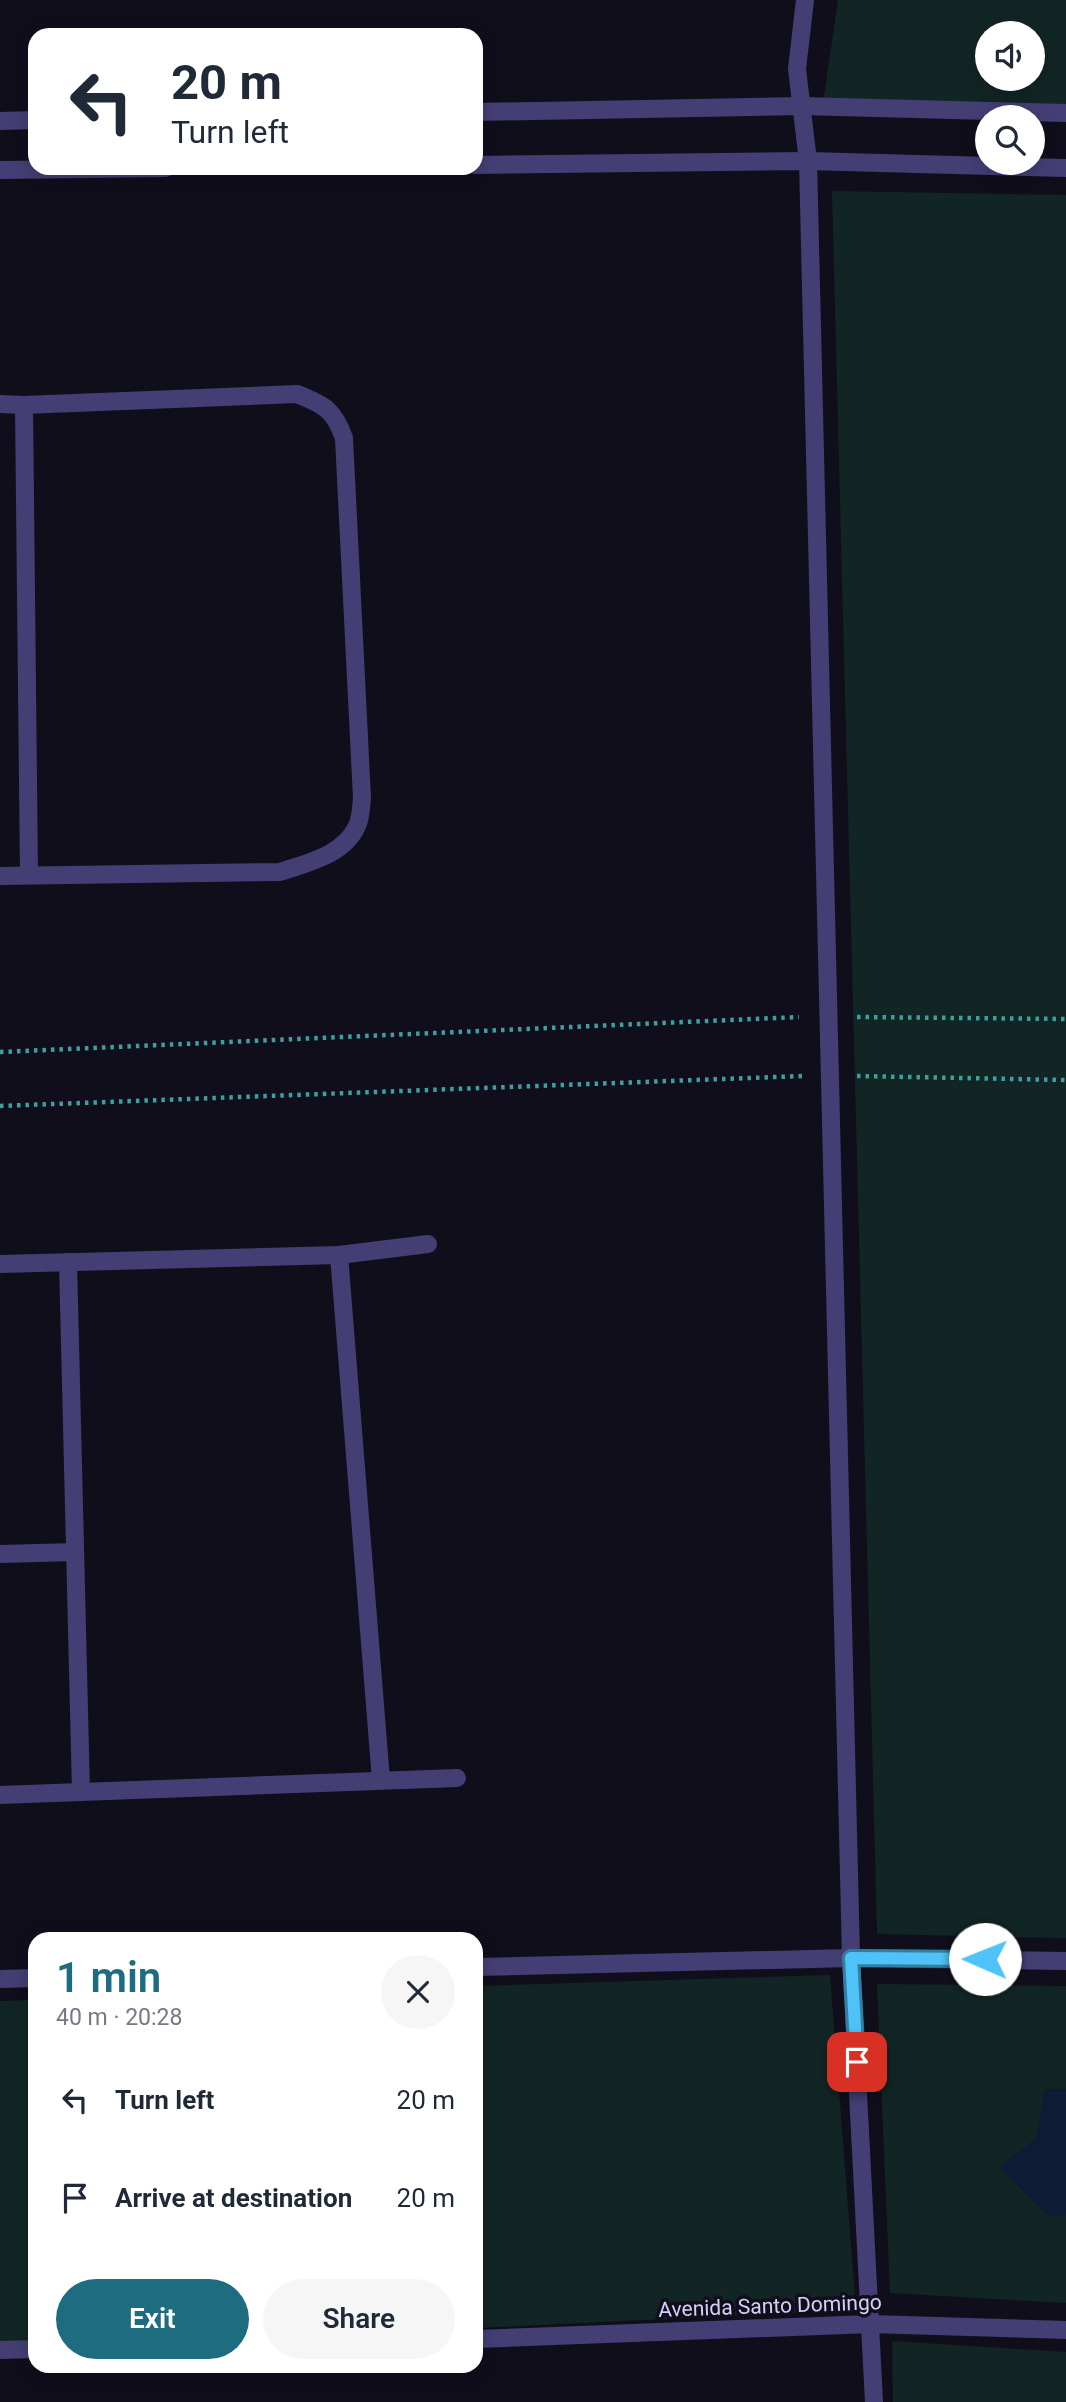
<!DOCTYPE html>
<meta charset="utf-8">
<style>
:root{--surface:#fff;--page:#f6f6f7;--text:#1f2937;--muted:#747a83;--accent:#1e6c7f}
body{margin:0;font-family:Roboto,sans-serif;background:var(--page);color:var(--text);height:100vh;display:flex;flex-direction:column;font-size:26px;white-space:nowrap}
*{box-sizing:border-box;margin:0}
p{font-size:23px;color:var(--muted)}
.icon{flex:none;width:38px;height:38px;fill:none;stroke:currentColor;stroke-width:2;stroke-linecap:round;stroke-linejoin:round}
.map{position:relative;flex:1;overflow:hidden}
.details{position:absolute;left:28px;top:1932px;width:455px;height:441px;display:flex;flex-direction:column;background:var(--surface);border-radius:21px;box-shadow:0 4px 18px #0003}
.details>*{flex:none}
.top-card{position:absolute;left:28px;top:28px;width:455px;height:147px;border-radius:21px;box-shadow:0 4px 18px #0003;background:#fff;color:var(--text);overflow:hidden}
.fabs{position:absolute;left:975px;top:21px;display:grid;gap:14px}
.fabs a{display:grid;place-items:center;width:70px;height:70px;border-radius:50%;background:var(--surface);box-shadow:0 4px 18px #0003;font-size:35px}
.pin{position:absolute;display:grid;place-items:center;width:60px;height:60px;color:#fff;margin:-30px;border-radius:14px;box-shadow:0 4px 10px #0006}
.me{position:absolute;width:77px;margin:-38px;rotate:271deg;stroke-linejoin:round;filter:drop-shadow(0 0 5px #0008)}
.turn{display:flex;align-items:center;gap:24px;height:147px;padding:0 28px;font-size:32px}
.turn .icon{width:91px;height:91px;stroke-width:2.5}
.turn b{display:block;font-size:49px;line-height:60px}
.round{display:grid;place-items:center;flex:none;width:74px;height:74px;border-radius:37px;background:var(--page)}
.summary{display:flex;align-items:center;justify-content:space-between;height:119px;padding:0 28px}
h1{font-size:42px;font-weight:600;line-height:52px;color:var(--accent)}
.action{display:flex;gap:14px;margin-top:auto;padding:14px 28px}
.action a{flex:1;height:80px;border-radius:42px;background:var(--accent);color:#fff;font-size:28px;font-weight:600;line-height:80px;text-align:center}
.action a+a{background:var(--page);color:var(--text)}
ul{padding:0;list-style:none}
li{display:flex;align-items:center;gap:21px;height:98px;padding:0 28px}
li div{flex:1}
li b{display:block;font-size:26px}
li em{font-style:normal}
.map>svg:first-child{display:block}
</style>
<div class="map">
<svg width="1066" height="2402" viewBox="0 0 1066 2402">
<rect width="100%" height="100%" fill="#110e1c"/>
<g fill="#122525" fill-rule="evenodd">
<path d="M838,0H1066V113L823,103ZM987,33H1032V79H987Z"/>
<polygon points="832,191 1066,195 1066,1938 877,1934"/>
<polygon points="830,1975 856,2310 476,2328 476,1986"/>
<polygon points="877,1984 1066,1986 1066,2303 890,2293"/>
<polygon points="35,2000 35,2349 0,2351 0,2001"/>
<polygon points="892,2341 1066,2352 1066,2402 893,2402"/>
</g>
<polygon fill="#0e1b35" points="1045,2089 1066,2089 1066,2215 1049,2216 999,2167 1036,2138"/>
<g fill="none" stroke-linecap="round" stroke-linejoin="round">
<g stroke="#3ca09e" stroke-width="4.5" stroke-dasharray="3.5 5" stroke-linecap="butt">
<polyline points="857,1017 1066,1019"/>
<polyline points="0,1052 799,1017"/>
<polyline points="857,1076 1066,1080"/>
<polyline points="0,1106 803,1076"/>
</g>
<g stroke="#433f75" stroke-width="18">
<path d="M0,404L24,405L297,394C325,405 334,410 344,438L362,798C361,807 361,818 357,826C344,855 307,863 280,872L0,876"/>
<polyline points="24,405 29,875"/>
<polyline points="339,1255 381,1780"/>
<polyline points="68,1262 81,1792"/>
<polyline points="0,1264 339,1255 428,1244"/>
<polyline points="0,1554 75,1552"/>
<polyline points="0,1795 457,1778"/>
</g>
<g stroke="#433f75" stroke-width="18">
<polyline points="805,0 797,69 808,161 851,1958 874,2402"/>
<polyline points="476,112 801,106 1066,113"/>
<polyline points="0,121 35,120"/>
<polyline points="476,165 808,161 1066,168"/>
<polyline points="0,170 166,168"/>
<polyline points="476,1967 851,1958 1066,1961"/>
<polyline points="0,1979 35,1978"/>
<polyline points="476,2339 871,2324 1066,2330"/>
<polyline points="0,2350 35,2349"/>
</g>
</g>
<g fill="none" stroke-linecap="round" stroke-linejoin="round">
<g stroke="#337fa1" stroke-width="18">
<polyline id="route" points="857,2062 851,1958 985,1959"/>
</g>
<use href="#route" stroke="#4fc3f7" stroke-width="12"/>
</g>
<g text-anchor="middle" stroke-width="7" stroke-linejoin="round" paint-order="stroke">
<g font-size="21" fill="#d6d0f9" stroke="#110e1c">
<text transform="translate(770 2306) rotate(-2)" y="7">Avenida Santo Domingo</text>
</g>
</g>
</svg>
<div class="fabs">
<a><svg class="icon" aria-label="sound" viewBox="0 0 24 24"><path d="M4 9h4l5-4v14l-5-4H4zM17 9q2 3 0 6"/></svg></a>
<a><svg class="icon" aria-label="search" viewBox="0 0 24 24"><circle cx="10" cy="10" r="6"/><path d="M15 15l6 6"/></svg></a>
</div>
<div class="pin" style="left:857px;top:2062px;background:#d93025"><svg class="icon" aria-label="arrive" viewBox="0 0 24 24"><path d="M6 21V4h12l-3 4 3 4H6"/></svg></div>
<svg class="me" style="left:985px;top:1959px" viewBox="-20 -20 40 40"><circle r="19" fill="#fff"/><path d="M0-13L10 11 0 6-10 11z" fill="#4fc3f7"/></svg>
<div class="top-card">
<div class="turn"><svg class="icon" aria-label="left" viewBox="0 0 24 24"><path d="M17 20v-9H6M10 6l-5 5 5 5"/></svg><div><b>20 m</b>Turn left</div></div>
</div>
<section class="details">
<div class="summary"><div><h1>1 min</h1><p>40 m · 20:28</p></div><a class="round"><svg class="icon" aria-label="close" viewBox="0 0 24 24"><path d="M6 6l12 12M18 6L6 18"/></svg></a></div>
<ul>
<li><svg class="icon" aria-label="left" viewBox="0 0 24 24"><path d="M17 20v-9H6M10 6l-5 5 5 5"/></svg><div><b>Turn left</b></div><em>20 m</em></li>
<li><svg class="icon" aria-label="arrive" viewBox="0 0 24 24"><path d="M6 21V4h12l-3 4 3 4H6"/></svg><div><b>Arrive at destination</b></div><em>20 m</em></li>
</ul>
<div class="action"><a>Exit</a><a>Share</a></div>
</section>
</div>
